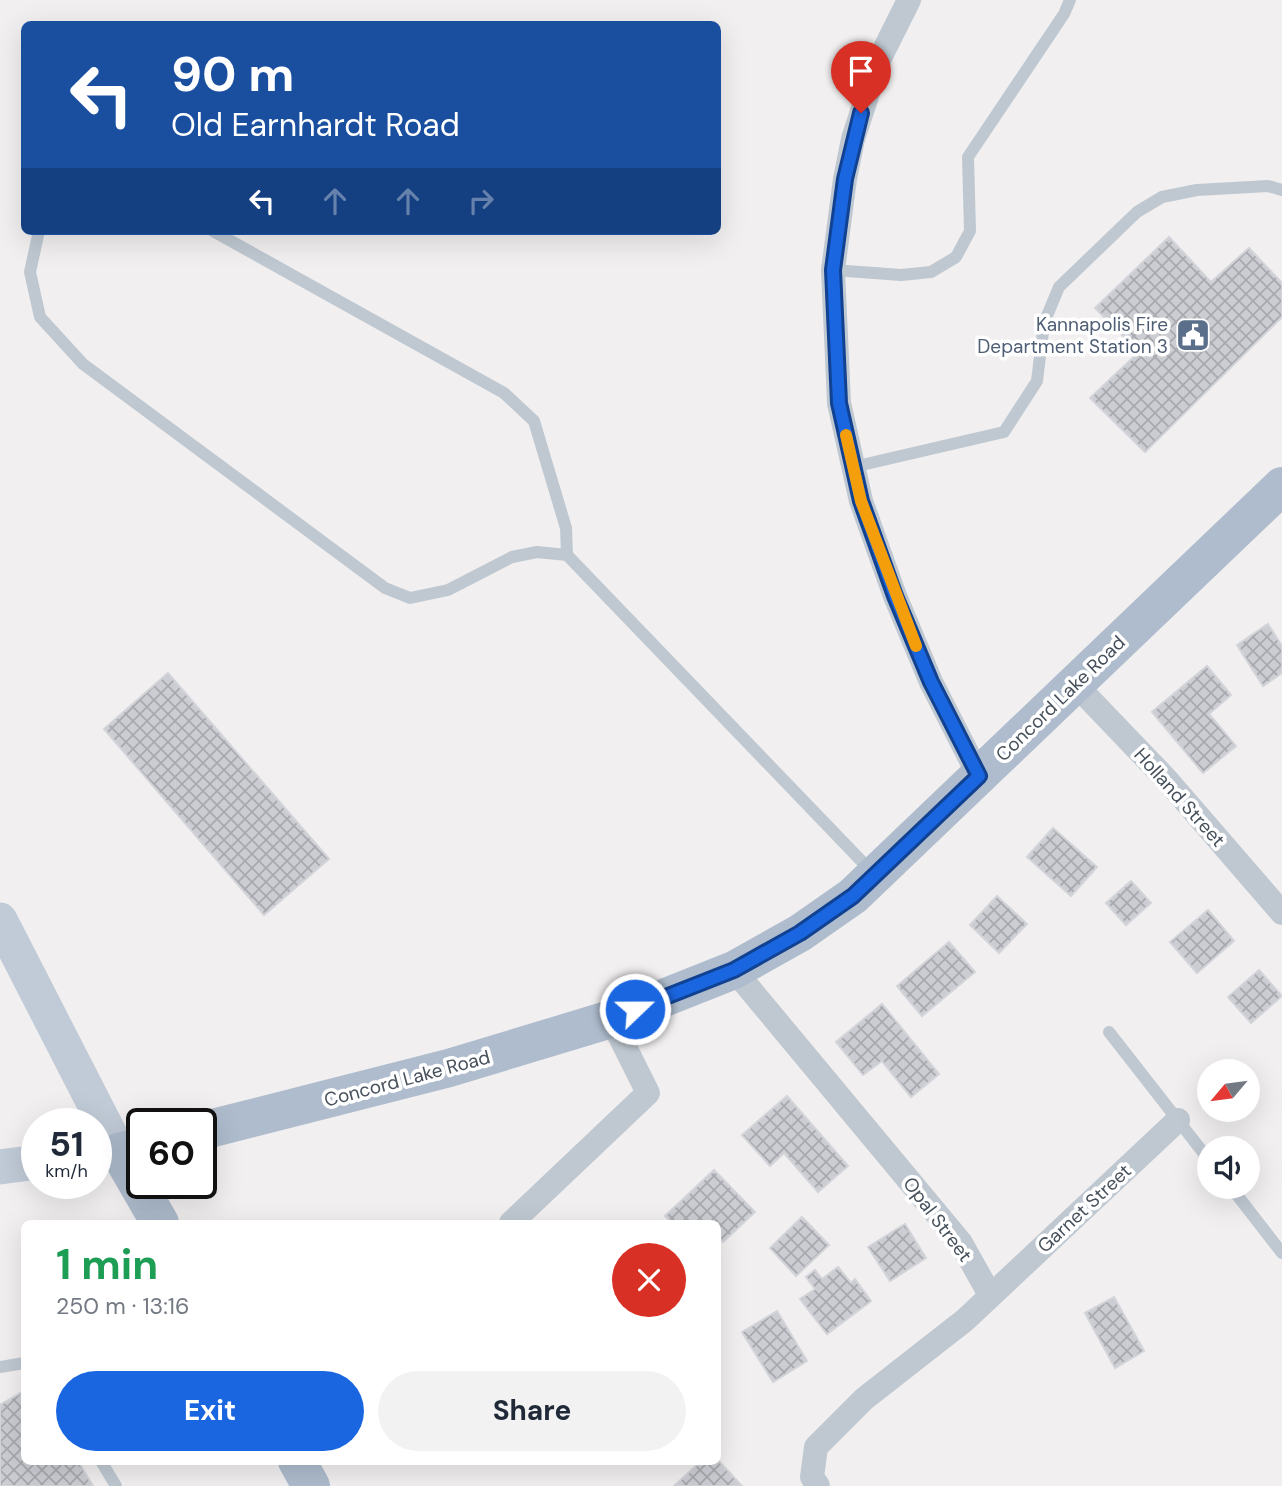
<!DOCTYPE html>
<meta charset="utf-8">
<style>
:root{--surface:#fff;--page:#f2f2f3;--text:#1f2937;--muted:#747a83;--accent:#1a66e0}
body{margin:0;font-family:"DM Sans",sans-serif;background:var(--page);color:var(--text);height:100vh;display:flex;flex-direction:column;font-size:26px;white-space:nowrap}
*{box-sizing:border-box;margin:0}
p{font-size:23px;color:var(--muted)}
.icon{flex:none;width:38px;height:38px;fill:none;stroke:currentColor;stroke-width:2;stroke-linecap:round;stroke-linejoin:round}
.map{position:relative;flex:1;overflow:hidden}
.side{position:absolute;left:21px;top:1220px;width:700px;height:245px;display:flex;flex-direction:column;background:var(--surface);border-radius:10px;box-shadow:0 7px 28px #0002}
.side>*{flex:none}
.hud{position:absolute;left:21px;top:21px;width:700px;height:214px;border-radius:10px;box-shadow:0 7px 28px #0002;background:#1a4fa0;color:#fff;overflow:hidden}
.needle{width:46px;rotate:241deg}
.tools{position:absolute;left:1197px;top:1059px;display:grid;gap:14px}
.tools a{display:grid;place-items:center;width:63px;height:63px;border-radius:50%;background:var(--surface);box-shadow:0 7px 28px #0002;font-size:35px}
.speed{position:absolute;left:21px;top:1108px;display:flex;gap:14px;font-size:35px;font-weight:700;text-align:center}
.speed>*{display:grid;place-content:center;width:91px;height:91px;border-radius:50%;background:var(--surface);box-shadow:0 7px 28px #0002;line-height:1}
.speed small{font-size:18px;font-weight:400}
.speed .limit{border:4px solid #111;border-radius:10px;background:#fff;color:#111}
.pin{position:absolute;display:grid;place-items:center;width:60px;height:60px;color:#fff;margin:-72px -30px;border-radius:50% 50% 50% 0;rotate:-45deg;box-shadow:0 0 7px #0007}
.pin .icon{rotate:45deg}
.me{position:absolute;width:77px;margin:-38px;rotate:68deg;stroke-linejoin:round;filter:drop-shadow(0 0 5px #0008)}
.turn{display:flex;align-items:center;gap:24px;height:147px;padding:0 35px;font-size:32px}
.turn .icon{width:91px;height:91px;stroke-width:2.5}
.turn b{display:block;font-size:49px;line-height:60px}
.lanes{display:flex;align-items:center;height:66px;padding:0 35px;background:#0003;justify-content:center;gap:35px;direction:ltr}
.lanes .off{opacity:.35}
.round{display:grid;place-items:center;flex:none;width:74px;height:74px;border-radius:37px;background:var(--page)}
.head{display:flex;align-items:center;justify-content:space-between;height:119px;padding:0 35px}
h1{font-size:42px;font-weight:700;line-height:52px;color:#1e9e55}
.action{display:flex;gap:14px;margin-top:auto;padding:14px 35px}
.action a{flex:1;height:80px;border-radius:42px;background:var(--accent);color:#fff;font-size:28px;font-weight:700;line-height:80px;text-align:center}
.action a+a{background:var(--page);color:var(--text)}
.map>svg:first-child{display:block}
</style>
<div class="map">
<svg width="1282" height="1486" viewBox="0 0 1282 1486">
<defs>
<pattern id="building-cross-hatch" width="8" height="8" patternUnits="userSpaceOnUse" patternTransform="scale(1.75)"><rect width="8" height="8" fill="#cbcdd3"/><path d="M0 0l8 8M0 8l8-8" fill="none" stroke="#a7a9ae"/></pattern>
</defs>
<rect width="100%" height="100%" fill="#f1efef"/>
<g fill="url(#building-cross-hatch)" stroke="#d3d4da" stroke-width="2">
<polygon points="1169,237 1211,282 1249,248 1282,283 1282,317 1145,452 1090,398 1139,352 1095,308"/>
<polygon points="1268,624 1282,646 1282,673 1263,686 1237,645"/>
<polygon points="1207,666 1231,695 1209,714 1236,746 1203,773 1152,712"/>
<polygon points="168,673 329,859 264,915 104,729"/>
<polygon points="1053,828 1097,867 1071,896 1027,857"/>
<polygon points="1131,881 1151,903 1126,925 1106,903"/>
<polygon points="997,896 1027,924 999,953 970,925"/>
<polygon points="1208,910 1234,941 1197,973 1170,942"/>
<polygon points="949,942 975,972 922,1016 897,986"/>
<polygon points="1259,970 1282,996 1251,1023 1228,997"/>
<polygon points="882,1004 939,1074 911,1097 882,1061 863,1075 836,1042"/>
<polygon points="787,1096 848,1166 818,1192 784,1153 770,1166 742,1135"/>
<polygon points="714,1170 755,1212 723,1242 718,1236 718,1223 672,1223 665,1216"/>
<polygon points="802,1217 829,1245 796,1276 770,1248"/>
<polygon points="905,1224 926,1258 890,1281 868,1247"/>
<polygon points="838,1267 851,1283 855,1279 871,1301 827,1334 800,1299 815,1289 806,1277 815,1270 822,1279"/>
<polygon points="1114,1297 1144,1351 1115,1368 1085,1313"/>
<polygon points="777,1311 807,1361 773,1382 742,1332"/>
<polygon points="24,1391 24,1461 78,1461 93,1486 0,1486 0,1405"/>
<polygon points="718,1460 742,1486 674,1486 701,1461"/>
</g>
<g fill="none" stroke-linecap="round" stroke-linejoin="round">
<g stroke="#bfc8d1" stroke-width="12">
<polyline points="39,231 30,272 40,317 83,364 385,588 410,598 448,590 512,557 537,552 567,555 872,872"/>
<polyline points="213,231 504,393 534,421 566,528 567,555"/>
<polyline points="833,270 901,275 931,272 956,257 970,231 968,157 1064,14 1070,0"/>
<polyline points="853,467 1004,432 1037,381 1044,323 1059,287 1137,212 1162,197 1197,190 1268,186 1282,190"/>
<polyline points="1109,1032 1209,1160"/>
<polyline points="1230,1186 1282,1253"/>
<polyline points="0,1367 24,1363"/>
<polyline points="101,1461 116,1486"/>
</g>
<g stroke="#bfc8d1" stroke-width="24">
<polyline points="909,0 878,62 853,139 845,179 833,270 839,403 861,501 895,596 931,682 979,776"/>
<polyline points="1075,684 1167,780 1282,913"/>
<polyline points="734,970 961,1243 990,1295"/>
<polyline points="511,1223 648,1093 611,1019"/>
<polyline points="818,1486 812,1477 816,1447 864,1399 965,1320 1178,1120"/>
</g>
<g stroke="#c1cbd7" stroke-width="35">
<polyline points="0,920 119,1152 96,1155"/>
<polyline points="0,1167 37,1162"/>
</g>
<g stroke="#aebccd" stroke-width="38">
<polyline points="201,1131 449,1068 611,1019 734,970 800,933 853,896 1282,486"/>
<polyline points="142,1146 119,1152 160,1223"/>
<polyline points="297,1461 311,1486"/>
</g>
</g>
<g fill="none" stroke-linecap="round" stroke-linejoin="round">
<g stroke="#114292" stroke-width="18">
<polyline id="route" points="635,1009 734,970 800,933 853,896 979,776 931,682 895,596 861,501 839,403 833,270 845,179 861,113"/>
</g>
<use href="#route" stroke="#1a66e0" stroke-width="12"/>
<polyline stroke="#f59e0b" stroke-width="12" points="846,435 861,501 916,646"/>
</g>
<defs>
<g id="civic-square" transform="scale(1.75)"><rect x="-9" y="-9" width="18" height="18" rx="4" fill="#5c6f8a" stroke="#fff"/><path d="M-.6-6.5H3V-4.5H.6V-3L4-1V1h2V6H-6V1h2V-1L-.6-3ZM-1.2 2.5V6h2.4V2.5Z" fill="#fff"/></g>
</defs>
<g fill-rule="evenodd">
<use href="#civic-square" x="1193" y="335"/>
</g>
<g text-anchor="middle" stroke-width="7" stroke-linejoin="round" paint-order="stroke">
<g font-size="19" fill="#4e5e75" stroke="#fff" text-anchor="end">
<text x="1168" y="331">Kannapolis Fire<tspan x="1168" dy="22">Department Station 3</tspan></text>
</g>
<g font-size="19" fill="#47515c" stroke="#fff">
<text transform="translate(1060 698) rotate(-44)" y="7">Concord Lake Road</text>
<text transform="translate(1180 797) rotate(48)" y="7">Holland Street</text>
<text transform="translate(407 1078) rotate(-15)" y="7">Concord Lake Road</text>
<text transform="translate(1084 1208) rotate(-43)" y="7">Garnet Street</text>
<text transform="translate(938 1219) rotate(53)" y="7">Opal Street</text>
</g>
</g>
</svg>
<div class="tools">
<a><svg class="needle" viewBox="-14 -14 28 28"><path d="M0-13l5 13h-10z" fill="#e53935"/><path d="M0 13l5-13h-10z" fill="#747a83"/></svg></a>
<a><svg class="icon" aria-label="sound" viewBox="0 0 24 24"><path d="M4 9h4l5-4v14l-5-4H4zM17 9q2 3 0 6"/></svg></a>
</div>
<div class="speed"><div>51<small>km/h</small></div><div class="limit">60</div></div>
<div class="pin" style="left:861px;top:113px;background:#d93025"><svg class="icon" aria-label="arrive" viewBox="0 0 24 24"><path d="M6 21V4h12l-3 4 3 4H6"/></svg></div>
<svg class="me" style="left:635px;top:1009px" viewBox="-20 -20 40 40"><circle r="17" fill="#1a66e0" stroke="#fff" stroke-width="3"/><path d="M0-11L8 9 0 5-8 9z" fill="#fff"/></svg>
<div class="hud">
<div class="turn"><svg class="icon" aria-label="left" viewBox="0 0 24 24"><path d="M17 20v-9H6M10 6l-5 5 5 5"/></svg><div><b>90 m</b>Old Earnhardt Road</div></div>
<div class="lanes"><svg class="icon" aria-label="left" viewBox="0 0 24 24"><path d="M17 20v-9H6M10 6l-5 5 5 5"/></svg><svg class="icon off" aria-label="ahead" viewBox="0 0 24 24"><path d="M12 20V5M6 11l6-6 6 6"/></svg><svg class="icon off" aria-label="ahead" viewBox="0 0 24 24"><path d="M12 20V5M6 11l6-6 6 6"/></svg><svg class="icon off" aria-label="right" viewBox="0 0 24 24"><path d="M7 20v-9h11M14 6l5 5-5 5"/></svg></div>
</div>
<section class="side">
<div class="head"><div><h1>1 min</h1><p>250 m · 13:16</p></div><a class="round" style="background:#d93025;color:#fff"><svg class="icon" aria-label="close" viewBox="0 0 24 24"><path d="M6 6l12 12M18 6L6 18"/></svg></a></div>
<div class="action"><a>Exit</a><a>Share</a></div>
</section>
</div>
